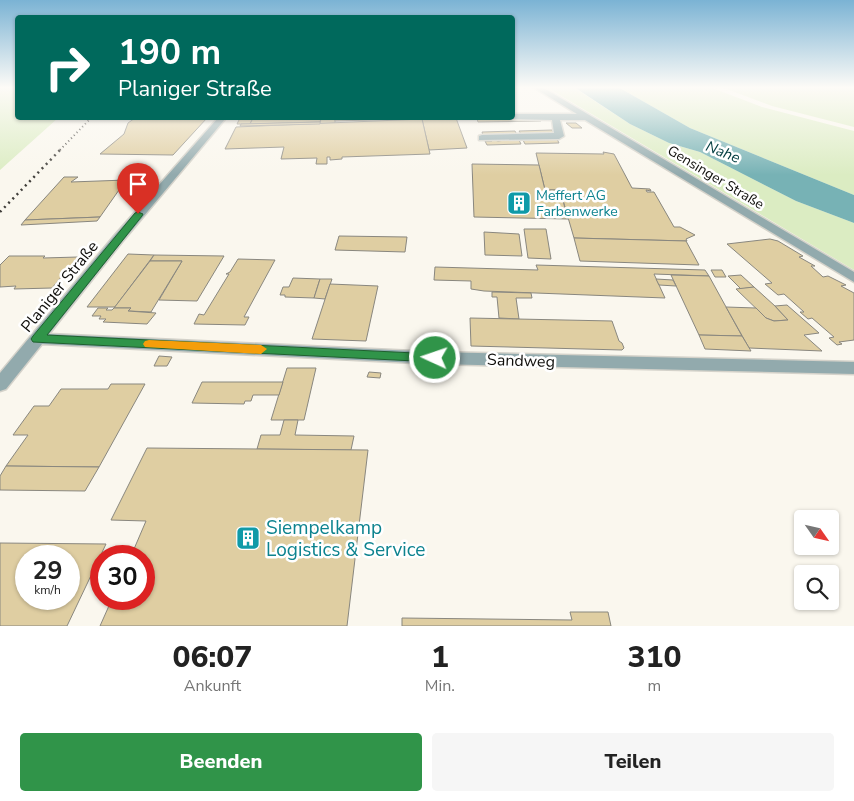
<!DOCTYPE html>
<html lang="de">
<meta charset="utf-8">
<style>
:root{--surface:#fff;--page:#f6f6f6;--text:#222;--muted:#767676;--accent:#309449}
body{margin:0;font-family:"Nunito Sans",sans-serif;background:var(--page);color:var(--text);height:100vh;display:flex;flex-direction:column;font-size:19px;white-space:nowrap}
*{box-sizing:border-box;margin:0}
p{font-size:16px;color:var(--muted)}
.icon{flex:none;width:28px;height:28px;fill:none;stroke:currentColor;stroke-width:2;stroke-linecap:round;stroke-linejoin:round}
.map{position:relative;height:626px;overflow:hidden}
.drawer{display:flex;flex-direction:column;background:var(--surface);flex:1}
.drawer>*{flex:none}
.top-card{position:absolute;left:15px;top:15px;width:500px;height:105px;border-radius:5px;box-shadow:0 1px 4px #0004;background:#00695c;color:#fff;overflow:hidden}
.needle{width:32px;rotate:124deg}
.buttons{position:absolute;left:794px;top:510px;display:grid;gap:10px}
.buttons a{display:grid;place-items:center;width:45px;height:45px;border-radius:5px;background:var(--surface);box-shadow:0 1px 4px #0004;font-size:25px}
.speed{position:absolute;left:15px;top:545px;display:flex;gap:10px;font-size:25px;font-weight:700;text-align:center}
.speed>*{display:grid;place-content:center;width:65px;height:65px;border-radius:50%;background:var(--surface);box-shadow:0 1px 4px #0004;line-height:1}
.speed small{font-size:12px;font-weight:400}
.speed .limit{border:8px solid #d22;background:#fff;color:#111}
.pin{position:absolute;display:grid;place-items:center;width:42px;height:42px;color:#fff;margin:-51px -21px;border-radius:50% 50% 50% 0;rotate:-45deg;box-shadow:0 0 5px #0007}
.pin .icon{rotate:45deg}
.me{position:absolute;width:55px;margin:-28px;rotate:273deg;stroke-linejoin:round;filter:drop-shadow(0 0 4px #0008)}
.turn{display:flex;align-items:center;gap:18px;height:105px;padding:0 20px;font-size:22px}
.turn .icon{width:65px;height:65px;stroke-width:2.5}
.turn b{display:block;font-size:35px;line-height:42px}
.eta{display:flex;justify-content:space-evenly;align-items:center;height:85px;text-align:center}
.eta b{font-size:30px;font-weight:800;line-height:35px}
.cta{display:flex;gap:10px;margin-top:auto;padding:10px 20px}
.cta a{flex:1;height:58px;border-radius:5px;background:var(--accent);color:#fff;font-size:20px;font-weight:800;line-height:58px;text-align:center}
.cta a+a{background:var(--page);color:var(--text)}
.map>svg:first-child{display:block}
</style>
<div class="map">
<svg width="854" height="626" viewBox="0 0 854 626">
<rect width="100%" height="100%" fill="#faf7ee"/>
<g fill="#dbecc2">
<polygon points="0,87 17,87 18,118 58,118 0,170"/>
<polygon points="546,87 573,87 630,124 669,143 700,152 796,201 854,223 854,270"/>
<polygon points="618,87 710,87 762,107 854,131 854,195 690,128"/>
<polygon points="721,87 854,87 854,127 772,106"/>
</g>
<polygon fill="#77b2b5" points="574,87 618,87 690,128 854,195 854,223 796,201 700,152 669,143 630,124"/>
<g fill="#dfcea2" stroke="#89877f" fill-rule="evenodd">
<polygon points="135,118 207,118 173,155 100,154 124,134 128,123"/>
<polygon points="240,118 253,118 250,124 237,124"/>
<polygon points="253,118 321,118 320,122 250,124"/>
<polygon points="321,118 335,118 335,124 320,124"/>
<polygon points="335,118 445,118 335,121"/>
<polygon points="445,118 456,118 467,148 429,150 422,119"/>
<polygon points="539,118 541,121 478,122 477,119"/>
<polygon points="422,119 430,154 342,157 342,159 330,160 330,157 327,157 327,164 316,164 317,158 281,159 284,147 225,149 236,127"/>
<polygon points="320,122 320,124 240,126 241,124"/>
<polygon points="566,123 576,123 582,128 572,128"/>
<polygon points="552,130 554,134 521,134 519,131"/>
<polygon points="515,131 517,135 483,135 482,132"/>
<polygon points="535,138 557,139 559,143 525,144 523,140"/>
<polygon points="491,139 498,141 513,139 519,140 521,144 487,145 485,141 492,141"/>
<polygon points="603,152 614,154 632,188 650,189 651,191 646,190 647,192 654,192 674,227 680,227 695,235 686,239 687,241 574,238 560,190 545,190 536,153 604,154"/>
<polygon points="472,164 539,165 545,190 560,190 568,219 474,217"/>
<polygon points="64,177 78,177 71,182 126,180 100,217 25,220"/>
<polygon points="100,217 97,221 21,225 25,220"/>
<polygon points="524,229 546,229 551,259 528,258"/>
<polygon points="484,232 519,234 522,256 485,255"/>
<polygon points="339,236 407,237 405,252 335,250"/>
<polygon points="574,238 686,241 699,265 580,261"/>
<polygon points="770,239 778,241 803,256 799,257 815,266 811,266 823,277 828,276 846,285 841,286 854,293 854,340 839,342 842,344 837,345 829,338 834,337 812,318 808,319 800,312 804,312 784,294 778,295 765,284 772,283 727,244"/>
<polygon points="128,254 154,255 115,307 87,307"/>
<polygon points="154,255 224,256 197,301 159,300 182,261 150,261"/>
<polygon points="9,256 45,256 43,258 78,257 52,288 14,289 16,286 0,287 0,265"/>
<polygon points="238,259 275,260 244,317 249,317 245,325 194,324 199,314 204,315 229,274 226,274 230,272"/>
<polygon points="150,261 182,261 151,312 128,311 131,308 114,308"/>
<polygon points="536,265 705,270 709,276 654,274 665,298 484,291 471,289 471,281 434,280 435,267 538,270"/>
<polygon points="711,270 722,270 726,277 715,277"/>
<polygon points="671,275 709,276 742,336 699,335"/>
<polygon points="741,275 754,287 741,289 728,276"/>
<polygon points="293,278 320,279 314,298 285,297 285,295 280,295 283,287 289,287"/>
<polygon points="320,279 332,279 325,299 314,298"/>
<polygon points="656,279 673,280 676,286 659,285"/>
<polygon points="330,284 378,286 366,341 312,339"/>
<polygon points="754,287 775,306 788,320 774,321 766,318 736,289"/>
<polygon points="492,292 531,293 532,298 516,298 519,319 499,318 497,297 492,297"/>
<polygon points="787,305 819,333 804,335 822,351 749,348 726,307 756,308 766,318 774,321 788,320 775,306"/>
<polygon points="98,308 108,308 106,310 112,310 114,308 131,308 128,311 156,313 147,324 103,322 106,319 99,319 101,316 92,316"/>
<polygon points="470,318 612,321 619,341 622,343 624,348 622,350 471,346"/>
<polygon points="699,335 742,336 751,351 705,349"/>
<polygon points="159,356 172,357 167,366 154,366"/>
<polygon points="287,368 316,368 304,420 271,420"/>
<polygon points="369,372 381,373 380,378 367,377"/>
<polygon points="202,382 283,382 279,395 253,395 251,401 245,401 244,404 192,403"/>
<polygon points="111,384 145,384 99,467 6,466 28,435 13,435 34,406 49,406 61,389 108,389"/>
<polygon points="284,420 298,420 295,435 354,436 351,450 257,449 261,435 280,435"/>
<polygon points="147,448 368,450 347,626 100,626 112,599 144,599 144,556 131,556 146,521 111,520"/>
<polygon points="6,466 99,467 85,491 0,490 0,476"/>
<path d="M0,543L106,544L67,626H0ZM26,556H69V599H26Z"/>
<polygon points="570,612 608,612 611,626 402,626 402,618 572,620"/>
</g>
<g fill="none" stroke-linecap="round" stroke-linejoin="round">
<g stroke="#d4d2ca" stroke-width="3">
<g id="minor">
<polygon points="533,87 542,87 854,272 854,282 585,120 560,120 564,136 559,139 479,140 479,136 482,135 554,133 552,120 509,119 508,118 512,118 512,114 577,114"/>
<polygon points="218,118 226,118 122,242 49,334 435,352 854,362 854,374 435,364 42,344 6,389 0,391 0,373 114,236"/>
</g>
</g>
<use href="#minor" fill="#92aaad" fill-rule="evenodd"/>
<polyline stroke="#3f3d39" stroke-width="2" stroke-dasharray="1 3" stroke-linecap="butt" points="60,150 91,118"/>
<polyline stroke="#3f3d39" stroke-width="2.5" stroke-dasharray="2 4" stroke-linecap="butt" points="0,212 61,149"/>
</g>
<linearGradient id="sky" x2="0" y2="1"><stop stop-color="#7bb3d4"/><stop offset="0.5" stop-color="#fdfbf7"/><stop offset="1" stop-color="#fdfbf7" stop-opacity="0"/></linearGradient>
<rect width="854" height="175" fill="url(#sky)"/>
<polygon fill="#309449" stroke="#1f602f" points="138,212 143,214 142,216 47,335 435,354 441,358 435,362 33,342 31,339 33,336 135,213"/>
<polygon fill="#f59e0b" points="149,340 261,345 267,349 261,354 145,347 143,344 145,341"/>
<defs>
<g id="building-square" transform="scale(1.25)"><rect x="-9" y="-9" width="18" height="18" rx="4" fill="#0f9aa8" stroke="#fff"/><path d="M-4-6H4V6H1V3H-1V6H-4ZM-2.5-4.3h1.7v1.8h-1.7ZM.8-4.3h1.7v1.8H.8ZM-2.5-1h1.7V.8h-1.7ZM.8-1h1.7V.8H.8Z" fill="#fff"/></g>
</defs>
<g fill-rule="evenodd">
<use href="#building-square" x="519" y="203"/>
<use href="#building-square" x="248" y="538"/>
</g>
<g text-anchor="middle" stroke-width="5" stroke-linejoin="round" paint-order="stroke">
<g font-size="14" fill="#0e0d0a" stroke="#fff">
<text transform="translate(716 177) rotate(31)" y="5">Gensinger Straße</text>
</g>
<g font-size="14" fill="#0d838f" stroke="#fff" text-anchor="start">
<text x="536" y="200">Meffert AG<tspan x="536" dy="16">Farbenwerke</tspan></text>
</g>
<g font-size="15" font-style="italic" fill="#003c3f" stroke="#fff">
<text transform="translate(723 152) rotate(22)" y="5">Nahe</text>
</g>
<g font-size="16" fill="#0e0d0a" stroke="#fff">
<text transform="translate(59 286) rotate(-51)" y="6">Planiger Straße</text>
<text transform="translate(521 360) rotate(2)" y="6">Sandweg</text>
</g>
<g font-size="19" fill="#0d838f" stroke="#fff" text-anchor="start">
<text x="266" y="534">Siempelkamp<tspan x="266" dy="22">Logistics &amp; Service</tspan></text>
</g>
</g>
</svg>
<div class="buttons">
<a><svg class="needle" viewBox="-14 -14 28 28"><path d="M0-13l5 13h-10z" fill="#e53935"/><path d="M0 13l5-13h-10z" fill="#767676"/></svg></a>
<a><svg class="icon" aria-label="search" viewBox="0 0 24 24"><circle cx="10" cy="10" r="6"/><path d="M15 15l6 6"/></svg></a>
</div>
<div class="speed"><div>29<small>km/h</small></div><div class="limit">30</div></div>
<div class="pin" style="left:138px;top:214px;background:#d93025"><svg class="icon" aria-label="arrive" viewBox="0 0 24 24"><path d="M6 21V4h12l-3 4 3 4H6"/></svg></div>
<svg class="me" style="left:435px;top:358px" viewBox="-20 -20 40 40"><circle r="17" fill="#309449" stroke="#fff" stroke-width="3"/><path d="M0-11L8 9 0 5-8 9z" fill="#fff"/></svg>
<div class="top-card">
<div class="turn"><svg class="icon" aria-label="right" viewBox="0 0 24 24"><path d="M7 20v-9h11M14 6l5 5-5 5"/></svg><div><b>190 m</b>Planiger Straße</div></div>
</div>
</div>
<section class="drawer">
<div class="eta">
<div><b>06:07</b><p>Ankunft</p></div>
<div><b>1</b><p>Min.</p></div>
<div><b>310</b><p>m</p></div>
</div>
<div class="cta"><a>Beenden</a><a>Teilen</a></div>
</section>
